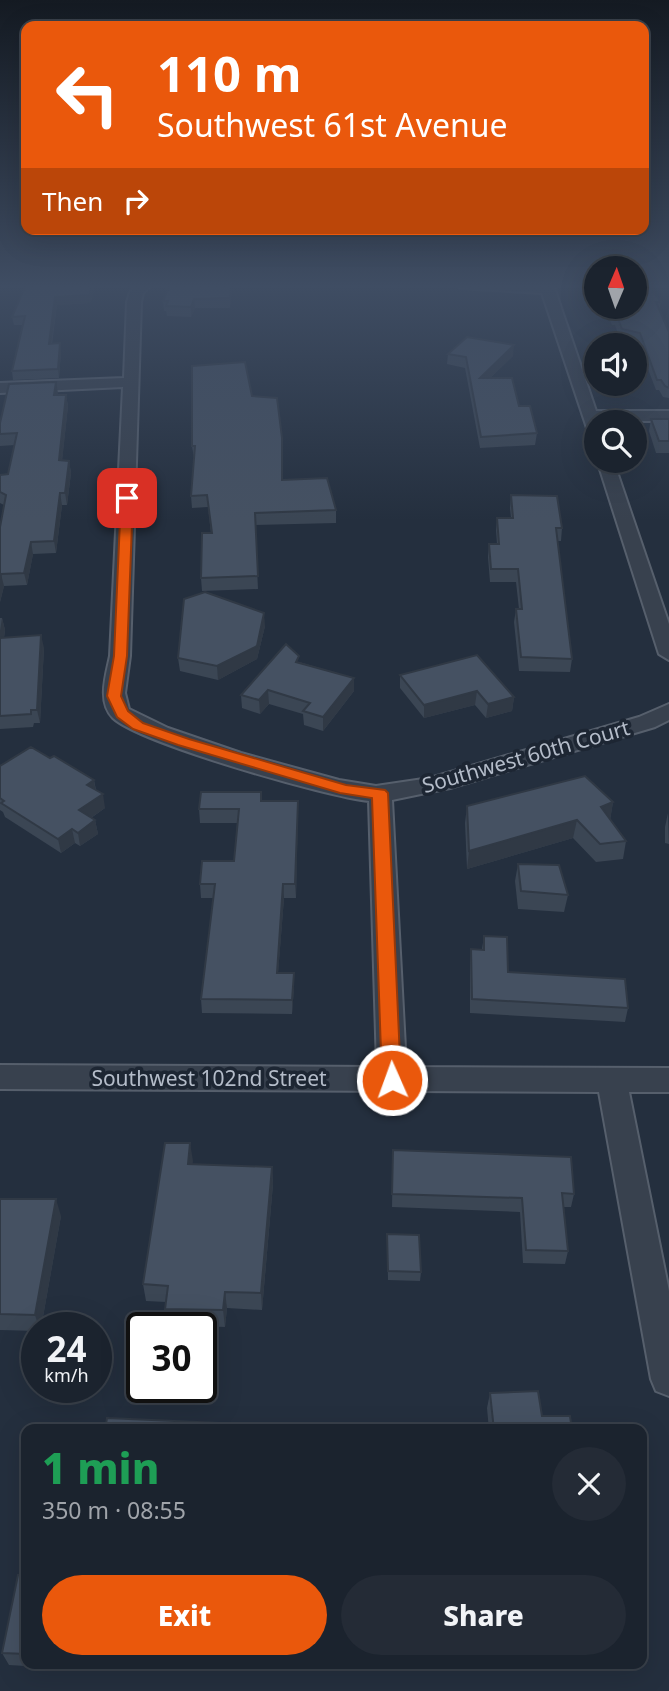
<!DOCTYPE html>
<meta charset="utf-8">
<style>
:root{--surface:#1b232e;--page:#242b36;--text:#f1f3f6;--muted:#a0a4aa;--line:#39404a;--accent:#ea580c}
body{margin:0;font-family:"Noto Sans",sans-serif;background:var(--page);color:var(--text);height:100vh;display:flex;flex-direction:column;font-size:26px;white-space:nowrap}
*{box-sizing:border-box;margin:0}
p{font-size:23px;color:var(--muted)}
.icon{flex:none;width:38px;height:38px;fill:none;stroke:currentColor;stroke-width:2;stroke-linecap:round;stroke-linejoin:round}
.map{position:relative;flex:1;overflow:hidden}
.panel{position:absolute;left:21px;top:1424px;width:626px;height:245px;display:flex;flex-direction:column;background:var(--surface);border-radius:14px;box-shadow:0 7px 28px #0002,0 0 0 2px var(--line)}
.panel>*{flex:none}
.guide{position:absolute;left:21px;top:21px;width:628px;height:214px;border-radius:14px;box-shadow:0 7px 28px #0002,0 0 0 2px var(--line);background:#ea580c;color:#fff;overflow:hidden}
.needle{width:46px;rotate:2deg}
.tools{position:absolute;left:584px;top:256px;display:grid;gap:14px}
.tools a{display:grid;place-items:center;width:63px;height:63px;border-radius:50%;background:var(--surface);box-shadow:0 7px 28px #0002,0 0 0 2px var(--line);font-size:35px}
.speed{position:absolute;left:21px;top:1312px;display:flex;gap:14px;font-size:35px;font-weight:700;text-align:center}
.speed>*{display:grid;place-content:center;width:91px;height:91px;border-radius:50%;background:var(--surface);box-shadow:0 7px 28px #0002,0 0 0 2px var(--line);line-height:1}
.speed small{font-size:18px;font-weight:400}
.speed .limit{border:4px solid #111;border-radius:10px;background:#fff;color:#111}
.pin{position:absolute;display:grid;place-items:center;width:60px;height:60px;color:#fff;margin:-30px;border-radius:14px;box-shadow:0 4px 10px #0006}
.me{position:absolute;width:77px;margin:-38px;rotate:358deg;stroke-linejoin:round;filter:drop-shadow(0 0 5px #0008)}
.turn{display:flex;align-items:center;gap:24px;height:147px;padding:0 21px;font-size:32px}
.turn .icon{width:91px;height:91px;stroke-width:2.5}
.turn b{display:block;font-size:49px;line-height:60px}
.then{display:flex;align-items:center;height:66px;padding:0 21px;background:#0003;gap:14px;font-size:26px}
.round{display:grid;place-items:center;flex:none;width:74px;height:74px;border-radius:37px;background:var(--page)}
.headline{display:flex;align-items:center;justify-content:space-between;height:119px;padding:0 21px}
h1{font-size:42px;font-weight:800;line-height:52px;color:#1e9e55}
.cta{display:flex;gap:14px;margin-top:auto;padding:14px 21px}
.cta a{flex:1;height:80px;border-radius:42px;background:var(--accent);color:#fff;font-size:28px;font-weight:800;line-height:80px;text-align:center}
.cta a+a{background:var(--page);color:var(--text)}
.map>svg:first-child{display:block}
</style>
<div class="map">
<svg width="669" height="1691" viewBox="0 0 669 1691">
<rect width="100%" height="100%" fill="#242f3e"/>
<g fill="none" stroke-linecap="round" stroke-linejoin="round">
<g stroke="#565f6c" stroke-width="4">
<g id="street">
<path d="M138,284H152L143,293L141,302L130,656L125,693L129,709L168,728L241,753L339,780L376,786L430,778L639,717L669,704V720L655,727L450,788L392,800L406,1067L669,1068V1092H629L669,1291V1396L656,1391L651,1379L599,1092L0,1089V1065L377,1067L369,801C327,797 140,743 113,718C97,702 106,675 110,656L123,387L0,393V383L124,378L127,302L130,292Z"/>
<polygon points="454,284 553,284 596,411 669,411 669,421 599,421 597,422 597,442 591,440 542,293 460,288"/>
<polygon points="597,460 613,460 669,624 669,660 659,654"/>
</g>
</g>
<use href="#street" fill="#38414e" fill-rule="evenodd"/>
</g>
<g fill="#3b4654">
<polygon points="26,284 97,284 90,303 57,305 52,344 61,352 59,378 13,380 12,371 23,325 14,325 12,317"/>
<polygon points="168,284 232,284 230,308 195,308 191,317 167,316 166,311 164,311 163,301 167,292 166,287"/>
<polygon points="635,284 661,302 659,311 669,332 669,398 663,397 659,390 656,390 638,343 620,339 615,325 612,325 605,306 635,306"/>
<polygon points="448,354 513,356 490,378 519,406 537,433 535,445 480,448 465,368 447,364"/>
<polygon points="58,393 57,395 66,395 68,406 62,460 69,461 71,473 67,505 62,505 56,553 33,554 27,585 4,586 0,602 0,527 4,505 0,503 0,475 8,474 15,445 0,446 0,423"/>
<polygon points="252,396 283,480 336,510 336,523 255,525 258,589 202,591 201,578 211,533 208,507 192,508 191,496 194,458 192,446"/>
<polygon points="651,419 669,419 669,453 656,453 649,431"/>
<polygon points="511,495 562,528 561,541 557,541 572,659 570,672 519,671 514,622 516,609 519,609 516,582 490,582 488,557 489,544 497,544 496,530 497,518 511,518 510,508"/>
<polygon points="0,618 2,618 5,630 4,638 44,648 40,723 34,723 33,727 0,729"/>
<polygon points="265,626 257,659 218,680 180,671 178,658"/>
<polygon points="299,662 354,678 354,691 323,731 304,725 303,714 269,704 260,714 242,708 241,695"/>
<polygon points="400,675 514,697 512,711 486,718 475,705 424,718 400,688"/>
<polygon points="50,758 94,780 96,790 105,808 91,818 95,820 98,834 80,846 75,843 61,853 5,817 3,812 0,810 0,766"/>
<polygon points="261,801 298,801 296,898 284,898 278,973 294,987 292,1014 202,1013 201,999 214,898 201,898 200,884 234,861 237,823 200,823 199,809"/>
<polygon points="613,802 610,820 626,841 623,859 596,862 573,838 467,869 465,823 467,806"/>
<polygon points="668,813 669,844 665,843 665,827"/>
<polygon points="518,864 568,895 564,912 518,909 515,881"/>
<polygon points="484,936 508,972 628,1008 625,1022 470,1013 470,963 471,949 482,949"/>
<polygon points="393,1150 574,1194 571,1207 564,1207 568,1251 565,1264 523,1263 520,1212 392,1207"/>
<polygon points="193,1161 192,1164 272,1167 273,1184 262,1310 227,1308 225,1327 168,1325 165,1309 166,1302 146,1301 143,1284"/>
<polygon points="0,1199 61,1216 41,1328 37,1328 37,1331 0,1330"/>
<polygon points="387,1234 421,1272 420,1281 388,1280"/>
<polygon points="490,1393 542,1416 572,1430 489,1430 487,1408"/>
<polygon points="26,1575 26,1664 58,1664 58,1668 9,1665 2,1653"/>
</g>
<g fill="#303945">
<polygon points="93,284 97,284 90,303 57,305 50,352 49,344 55,297"/>
<polygon points="231,284 232,284 230,308 230,298"/>
<polygon points="194,299 195,308 191,317 191,307"/>
<polygon points="60,343 61,352 59,378 58,369"/>
<polygon points="514,345 513,356 479,389 480,378"/>
<polygon points="56,382 58,393 56,406 54,395"/>
<polygon points="66,395 68,406 61,471 59,460"/>
<polygon points="69,461 71,473 67,505 65,493"/>
<polygon points="60,493 62,505 56,553 54,541"/>
<polygon points="31,542 33,554 27,585 24,573"/>
<polygon points="1,574 4,586 0,602 0,579"/>
<polygon points="264,613 265,626 257,659 218,680 217,666"/>
<polygon points="2,618 5,630 2,650 0,642 0,631"/>
<polygon points="41,635 44,648 40,723 37,710"/>
<polygon points="354,678 354,691 323,731 323,717"/>
<polygon points="268,690 269,704 260,714 259,700"/>
<polygon points="477,691 475,705 424,718 424,705"/>
<polygon points="514,697 512,711 486,718 488,704"/>
<polygon points="94,780 96,794 87,785"/>
<polygon points="103,794 105,808 82,824 79,810"/>
<polygon points="298,801 298,814 296,898 295,884"/>
<polygon points="613,802 610,820 601,807"/>
<polygon points="95,820 98,834 80,846 78,833"/>
<polygon points="577,820 573,838 467,869 469,851"/>
<polygon points="72,829 75,843 61,853 58,839"/>
<polygon points="283,884 284,898 277,987 277,973"/>
<polygon points="294,973 294,987 292,1014 292,1000"/>
<polygon points="190,1143 193,1161 190,1181 188,1164"/>
<polygon points="272,1167 273,1184 262,1310 261,1293"/>
<polygon points="56,1199 61,1216 41,1328 39,1328 35,1315"/>
<polygon points="225,1292 227,1308 225,1327 223,1310"/>
</g>
<g fill="#455162" stroke="#303945" stroke-width="2">
<polygon points="26,284 93,284 89,295 55,297 49,344 60,343 58,369 12,371 25,316 12,317"/>
<polygon points="168,284 231,284 230,298 194,299 191,307 166,306 168,301 163,301 169,287 166,287"/>
<polygon points="635,284 647,284 661,302 656,302 669,332 669,388 665,386 661,380 657,380 640,333 622,329 617,316 613,316 609,306 635,306"/>
<polygon points="467,337 514,345 480,378 512,378 519,406 530,406 537,433 481,437 466,357 448,354"/>
<polygon points="245,362 252,396 277,398 282,438 282,480 327,478 336,510 255,513 258,576 201,578 202,533 212,533 207,495 191,496 195,446 192,446 192,366"/>
<polygon points="56,382 54,395 66,395 59,460 69,461 65,493 60,493 54,541 31,542 24,573 1,574 0,579 0,527 6,495 0,492 0,475 8,474 17,433 0,434 0,423 9,384"/>
<polygon points="651,419 669,419 669,441 659,441"/>
<polygon points="511,495 557,496 562,528 556,528 572,659 521,657 516,609 522,609 518,569 491,569 489,544 499,544 497,518 513,518"/>
<polygon points="205,592 264,613 257,646 217,666 178,658 184,599"/>
<polygon points="41,635 37,710 31,710 31,714 0,716 0,638"/>
<polygon points="286,644 299,656 296,662 354,678 323,717 303,711 310,703 268,690 259,700 241,695"/>
<polygon points="477,655 514,697 488,704 477,691 424,705 400,675"/>
<polygon points="31,747 50,758 54,756 94,780 87,785 103,794 79,810 95,820 78,833 72,829 58,839 1,803 4,801 0,798 0,766"/>
<polygon points="585,776 613,802 601,807 626,841 600,844 577,820 469,851 467,806"/>
<polygon points="201,792 261,792 261,801 298,801 295,884 283,884 277,973 294,973 292,1000 201,999 215,884 200,884 202,861 234,861 239,809 199,809"/>
<polygon points="518,864 559,865 568,895 521,891"/>
<polygon points="484,936 507,937 508,972 625,979 628,1008 472,999 471,949 484,950"/>
<polygon points="165,1143 190,1143 188,1164 272,1167 261,1293 225,1292 223,1310 165,1309 168,1286 143,1284"/>
<polygon points="393,1150 571,1157 574,1194 562,1193 568,1251 526,1250 522,1198 392,1194"/>
<polygon points="0,1199 56,1199 35,1315 0,1314"/>
<polygon points="387,1234 419,1235 421,1272 388,1271"/>
<polygon points="538,1391 542,1416 570,1416 572,1430 494,1430 490,1393"/>
<polygon points="107,1418 242,1424 241,1430 105,1430"/>
<polygon points="18,1575 26,1575 26,1654 2,1653"/>
</g>
<linearGradient id="sky" x2="0" y2="1"><stop stop-color="#141a22"/><stop offset="0.55" stop-color="#3f4d63"/><stop offset="1" stop-color="#3f4d63" stop-opacity="0"/></linearGradient>
<rect width="669" height="521" fill="url(#sky)"/>
<polygon fill="#ea580c" stroke="#983908" stroke-width="2" points="127,495 133,498 127,656 121,696 128,711 143,723 189,739 346,785 385,790 388,793 401,1080 399,1086 385,1086 382,1080 372,798 340,793 178,745 133,729 117,717 107,696 114,656 121,498"/>
<g text-anchor="middle" stroke-width="7" stroke-linejoin="round" paint-order="stroke">
<g font-size="21" fill="#b4bcc9" stroke="#1d2633">
<text transform="translate(526 757) rotate(-16)" y="7">Southwest 60th Court</text>
<text x="209" y="1086">Southwest 102nd Street</text>
</g>
</g>
</svg>
<div class="tools">
<a><svg class="needle" viewBox="-14 -14 28 28"><path d="M0-13l5 13h-10z" fill="#e53935"/><path d="M0 13l5-13h-10z" fill="#a0a4aa"/></svg></a>
<a><svg class="icon" aria-label="sound" viewBox="0 0 24 24"><path d="M4 9h4l5-4v14l-5-4H4zM17 9q2 3 0 6"/></svg></a>
<a><svg class="icon" aria-label="search" viewBox="0 0 24 24"><circle cx="10" cy="10" r="6"/><path d="M15 15l6 6"/></svg></a>
</div>
<div class="speed"><div>24<small>km/h</small></div><div class="limit">30</div></div>
<div class="pin" style="left:127px;top:498px;background:#d93025"><svg class="icon" aria-label="arrive" viewBox="0 0 24 24"><path d="M6 21V4h12l-3 4 3 4H6"/></svg></div>
<svg class="me" style="left:392px;top:1080px" viewBox="-20 -20 40 40"><circle r="17" fill="#ea580c" stroke="#fff" stroke-width="3"/><path d="M0-11L8 9 0 5-8 9z" fill="#fff"/></svg>
<div class="guide">
<div class="turn"><svg class="icon" aria-label="left" viewBox="0 0 24 24"><path d="M17 20v-9H6M10 6l-5 5 5 5"/></svg><div><b>110 m</b>Southwest 61st Avenue</div></div>
<div class="then">Then<svg class="icon" aria-label="right" viewBox="0 0 24 24"><path d="M7 20v-9h11M14 6l5 5-5 5"/></svg></div>
</div>
<section class="panel">
<div class="headline"><div><h1>1 min</h1><p>350 m · 08:55</p></div><a class="round"><svg class="icon" aria-label="close" viewBox="0 0 24 24"><path d="M6 6l12 12M18 6L6 18"/></svg></a></div>
<div class="cta"><a>Exit</a><a>Share</a></div>
</section>
</div>
